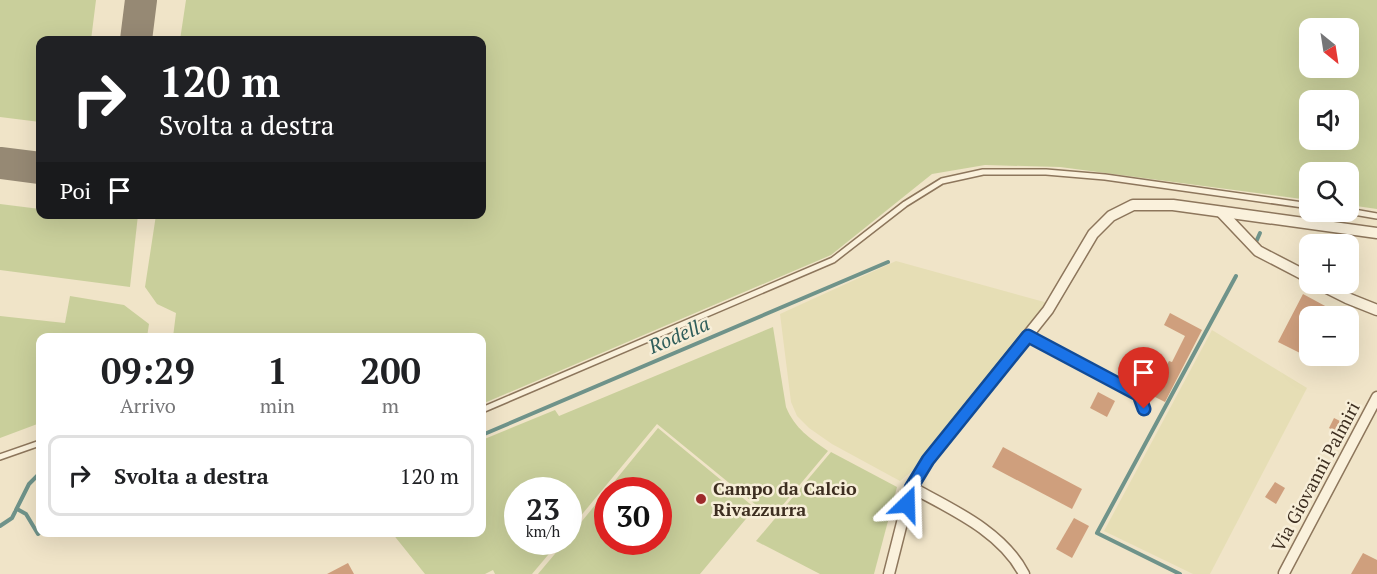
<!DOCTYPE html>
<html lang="it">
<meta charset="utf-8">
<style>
:root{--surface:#fff;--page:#f2f2f2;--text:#202124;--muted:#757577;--line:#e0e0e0}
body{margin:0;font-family:"PT Serif",serif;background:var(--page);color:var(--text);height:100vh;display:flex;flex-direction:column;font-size:22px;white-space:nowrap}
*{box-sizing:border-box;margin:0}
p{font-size:20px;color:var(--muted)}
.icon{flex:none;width:33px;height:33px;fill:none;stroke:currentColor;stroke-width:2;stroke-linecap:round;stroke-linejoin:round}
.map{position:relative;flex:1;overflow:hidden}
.details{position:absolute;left:36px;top:333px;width:450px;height:204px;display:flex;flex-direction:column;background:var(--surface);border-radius:12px;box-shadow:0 6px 24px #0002}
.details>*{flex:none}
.banner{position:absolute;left:36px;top:36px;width:450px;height:183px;border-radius:12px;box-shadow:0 6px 24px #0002;background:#202124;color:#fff;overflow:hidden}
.needle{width:39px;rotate:150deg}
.tools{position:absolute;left:1299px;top:18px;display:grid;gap:12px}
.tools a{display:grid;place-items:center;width:60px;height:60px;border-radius:12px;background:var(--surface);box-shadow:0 6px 24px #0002;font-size:30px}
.speed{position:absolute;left:504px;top:477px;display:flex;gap:12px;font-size:30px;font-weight:700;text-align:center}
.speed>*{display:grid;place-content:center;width:78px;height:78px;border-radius:50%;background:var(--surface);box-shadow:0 6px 24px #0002;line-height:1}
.speed small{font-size:15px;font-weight:400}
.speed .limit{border:9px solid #d22;background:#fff;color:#111}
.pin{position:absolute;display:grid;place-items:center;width:51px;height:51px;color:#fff;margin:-62px -26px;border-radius:50% 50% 50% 0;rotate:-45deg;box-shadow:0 0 6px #0007}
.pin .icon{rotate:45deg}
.me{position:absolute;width:66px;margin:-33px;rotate:22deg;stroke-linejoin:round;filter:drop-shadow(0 0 4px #0008)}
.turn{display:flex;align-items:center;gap:21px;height:126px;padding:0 24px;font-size:27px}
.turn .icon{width:78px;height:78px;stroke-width:2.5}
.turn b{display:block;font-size:42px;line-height:51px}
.then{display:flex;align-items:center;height:57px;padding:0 24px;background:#0003;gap:12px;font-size:22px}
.eta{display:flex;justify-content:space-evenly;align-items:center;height:102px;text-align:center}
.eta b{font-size:36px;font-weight:700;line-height:42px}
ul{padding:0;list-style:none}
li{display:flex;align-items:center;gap:18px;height:81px;margin:0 12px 9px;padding:0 12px;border:3px solid var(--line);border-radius:12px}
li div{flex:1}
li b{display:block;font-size:22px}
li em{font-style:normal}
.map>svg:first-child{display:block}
</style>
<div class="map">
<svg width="1377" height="574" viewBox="0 0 1377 574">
<rect width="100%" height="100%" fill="#f0e4c8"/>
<g fill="#e6deb5">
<polygon points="896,261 1048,303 917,467 900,481 832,444 809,428 797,416 791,402 780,314"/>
<polygon points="1212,330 1307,388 1210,574 1193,574 1104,531"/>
</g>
<g fill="#c9cf9b" fill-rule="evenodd">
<polygon points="0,0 96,0 91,40 40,40 40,122 0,117"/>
<path d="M186,0H1377V209L1349,205L1348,172H1310L1309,200L1060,167L985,165L932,174L831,255L482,404V338L173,337L176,313L157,304L145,287L156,215L482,214V40H180ZM1348,28V68H1310V28ZM1348,100V140H1310V100Z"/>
<polygon points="0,204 40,209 40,214 78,214 98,217 98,215 138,215 130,287 0,270"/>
<polygon points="70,296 124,305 149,324 147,337 40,338 40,423 0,438 0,316 65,323"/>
<path d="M773,327L786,407C795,429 810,438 828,451L772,518L657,424L569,530L568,490H518V542H559L532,574H495L493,570L485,574H425L392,533L482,532V440L555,410L559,416Z"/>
<path d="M658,428L755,508L700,574H538L565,542H568L569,537ZM608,490H658V542H608Z"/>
<polygon points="831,452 897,487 874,574 820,574 756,541"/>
</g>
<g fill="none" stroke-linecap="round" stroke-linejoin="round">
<g stroke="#6f938a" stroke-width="4">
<polyline points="1256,242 1260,233"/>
<polyline points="482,435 888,262"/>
<polyline points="17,509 26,514 38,534 40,532"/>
<polyline points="16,510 29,484 40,473"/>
<polyline points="0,526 12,518 15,512"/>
<polyline points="1180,574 1097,533 1236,276"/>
</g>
<g stroke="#968974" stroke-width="32">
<polyline points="136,40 141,0"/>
<polyline points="0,163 40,168"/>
</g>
</g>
<g fill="#cf9f7d">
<polygon points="1303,294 1327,307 1322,316 1310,316 1310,341 1302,354 1278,342"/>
<polygon points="1170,313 1202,330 1165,402 1151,395 1169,361 1172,362 1185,336 1164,325"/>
<polygon points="1098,392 1115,401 1107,417 1090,408"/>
<polygon points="1334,418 1346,424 1339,434 1329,428"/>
<polygon points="1003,447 1082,489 1072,509 992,467"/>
<polygon points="1275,482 1285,488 1276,504 1265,497"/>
<polygon points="1074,518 1089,526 1072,558 1056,549"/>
<polygon points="1363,553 1377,560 1377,574 1351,574"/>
<polygon points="348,563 354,574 327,574"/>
</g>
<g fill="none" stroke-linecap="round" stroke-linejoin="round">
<g stroke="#8d765c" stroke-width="8">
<g id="lane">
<polyline points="1348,211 1377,216"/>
<polyline points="1028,336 1139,395 1144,409"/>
<polyline points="482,410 833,260 905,204 942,181 983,172 1046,172 1105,177 1310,206"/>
<polyline points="0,457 40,443"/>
</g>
</g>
<g stroke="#8d765c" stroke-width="13">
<g id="street">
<polyline points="1221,212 1258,251 1310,278"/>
<polyline points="1319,284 1347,298 1377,310"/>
<path d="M911,487C951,509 1002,531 1024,574"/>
<polyline points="1284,573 1377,397"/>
<polyline points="889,574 911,487 928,460 1048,310 1093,234 1111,216 1133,205 1173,205 1377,233"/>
</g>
</g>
<use href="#lane" stroke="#faf1dc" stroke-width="5"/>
<use href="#street" stroke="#faf1dc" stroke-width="10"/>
</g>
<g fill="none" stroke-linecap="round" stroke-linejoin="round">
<g stroke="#114b97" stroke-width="15">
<polyline id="route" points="907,504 911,488 928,460 1028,336 1139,395 1144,409"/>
</g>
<use href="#route" stroke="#1a73e8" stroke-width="10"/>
</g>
<circle fill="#9e2a2b" stroke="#f7eed8" stroke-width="2" cx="701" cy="499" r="6"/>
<g text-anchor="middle" stroke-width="5" stroke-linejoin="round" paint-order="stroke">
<g font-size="18" fill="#3d2e20" stroke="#f7eed8">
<text transform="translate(1316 477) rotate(-62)" y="6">Via Giovanni Palmiri</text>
</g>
<g font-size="18" font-weight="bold" fill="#3d2e20" stroke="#f7eed8" text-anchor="start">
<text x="713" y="495">Campo da Calcio<tspan x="713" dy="21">Rivazzurra</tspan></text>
</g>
<g font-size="20" font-style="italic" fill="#2f5d5a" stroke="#f7eed8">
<text transform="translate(679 335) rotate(-23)" y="7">Rodella</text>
</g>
</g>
</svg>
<div class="tools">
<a><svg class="needle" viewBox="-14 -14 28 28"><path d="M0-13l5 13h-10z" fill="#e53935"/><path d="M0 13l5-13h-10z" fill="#757577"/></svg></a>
<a><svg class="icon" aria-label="sound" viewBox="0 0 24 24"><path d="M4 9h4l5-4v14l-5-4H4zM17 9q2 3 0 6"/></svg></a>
<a><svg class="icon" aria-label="search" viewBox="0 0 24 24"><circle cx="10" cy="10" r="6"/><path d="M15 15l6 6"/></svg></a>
<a>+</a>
<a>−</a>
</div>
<div class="speed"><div>23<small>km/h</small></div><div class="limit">30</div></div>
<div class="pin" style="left:1144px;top:409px;background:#d93025"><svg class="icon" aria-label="arrive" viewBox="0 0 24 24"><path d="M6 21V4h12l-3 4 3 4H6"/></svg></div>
<svg class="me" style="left:907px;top:504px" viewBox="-20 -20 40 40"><path d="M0-17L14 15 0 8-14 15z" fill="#1a73e8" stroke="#fff" stroke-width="4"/></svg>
<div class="banner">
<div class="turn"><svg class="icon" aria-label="right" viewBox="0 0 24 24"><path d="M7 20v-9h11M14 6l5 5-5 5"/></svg><div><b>120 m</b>Svolta a destra</div></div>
<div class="then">Poi<svg class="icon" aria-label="arrive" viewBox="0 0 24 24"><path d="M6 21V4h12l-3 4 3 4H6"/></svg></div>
</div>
<section class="details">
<div class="eta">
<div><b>09:29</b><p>Arrivo</p></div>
<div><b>1</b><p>min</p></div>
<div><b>200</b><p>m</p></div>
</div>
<ul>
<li><svg class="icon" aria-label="right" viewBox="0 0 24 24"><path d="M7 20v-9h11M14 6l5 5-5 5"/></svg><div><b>Svolta a destra</b></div><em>120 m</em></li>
</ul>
</section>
</div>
